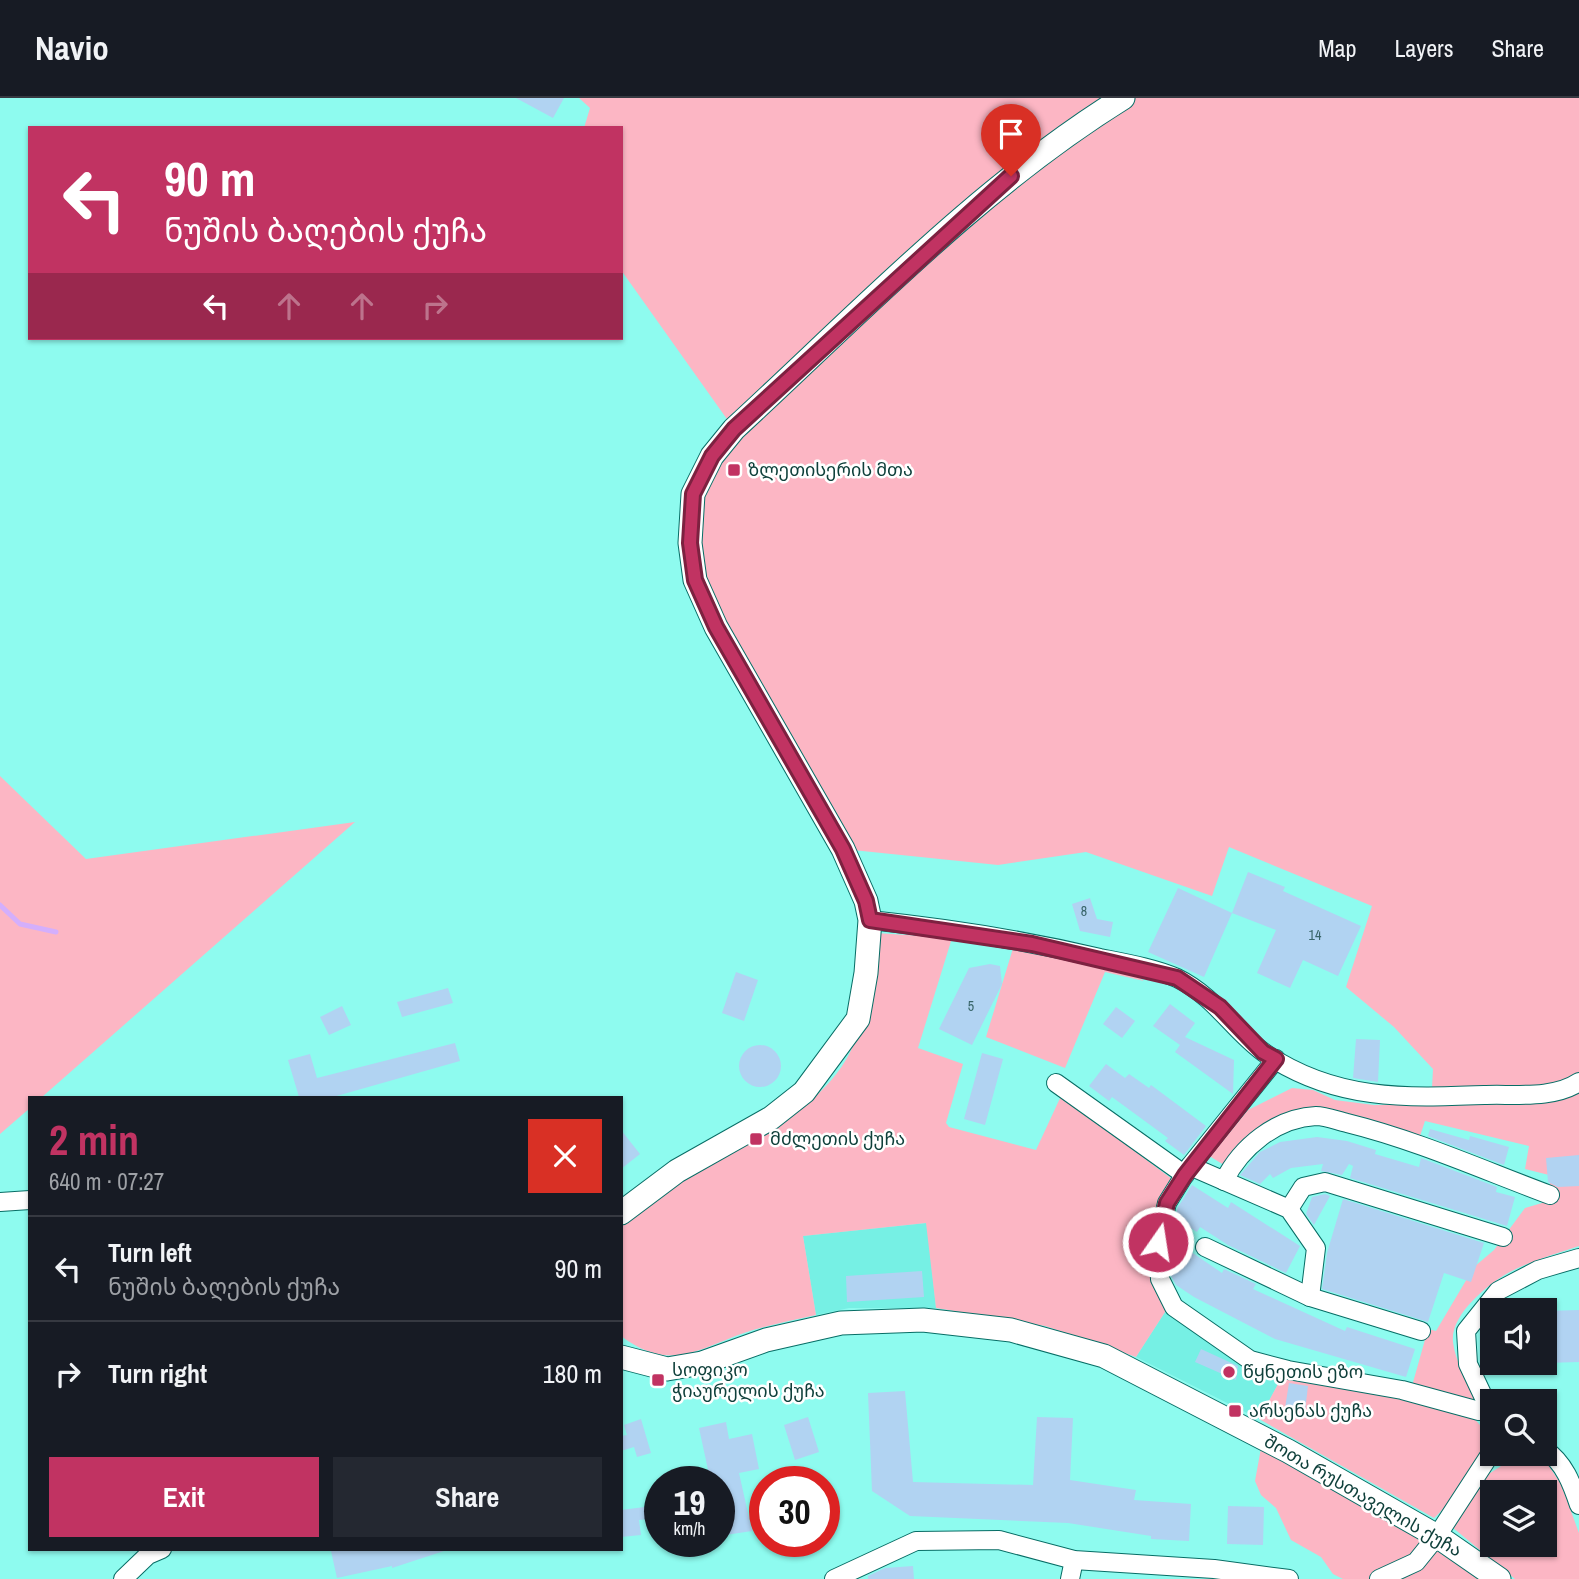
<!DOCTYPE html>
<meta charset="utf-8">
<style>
:root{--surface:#171b24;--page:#242831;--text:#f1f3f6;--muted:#9ea1a6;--line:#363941;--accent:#c13362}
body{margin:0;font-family:"Archivo Narrow","Noto Sans Georgian",sans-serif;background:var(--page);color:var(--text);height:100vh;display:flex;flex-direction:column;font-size:26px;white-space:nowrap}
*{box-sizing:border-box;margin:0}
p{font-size:23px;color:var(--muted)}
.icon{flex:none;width:38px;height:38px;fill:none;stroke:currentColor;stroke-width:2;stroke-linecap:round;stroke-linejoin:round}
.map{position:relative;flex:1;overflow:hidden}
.drawer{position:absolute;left:28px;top:998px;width:595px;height:455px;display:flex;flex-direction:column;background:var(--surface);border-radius:0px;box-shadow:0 2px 5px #0004}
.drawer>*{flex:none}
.banner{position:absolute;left:28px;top:28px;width:595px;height:214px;border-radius:0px;box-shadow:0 2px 5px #0004;background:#c13362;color:#fff;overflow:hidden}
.fabs{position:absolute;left:1480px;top:1200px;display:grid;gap:14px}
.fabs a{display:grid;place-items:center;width:77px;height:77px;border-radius:0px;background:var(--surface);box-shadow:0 2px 5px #0004;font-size:35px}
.speed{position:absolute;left:644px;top:1368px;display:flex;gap:14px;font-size:35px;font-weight:700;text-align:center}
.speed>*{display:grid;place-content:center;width:91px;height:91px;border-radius:50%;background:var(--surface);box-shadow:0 2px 5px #0004;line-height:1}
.speed small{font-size:18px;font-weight:400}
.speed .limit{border:10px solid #d22;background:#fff;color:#111}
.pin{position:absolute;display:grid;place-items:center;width:60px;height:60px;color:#fff;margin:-72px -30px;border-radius:50% 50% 50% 0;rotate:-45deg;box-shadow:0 0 7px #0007}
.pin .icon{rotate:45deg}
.me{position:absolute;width:77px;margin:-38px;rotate:13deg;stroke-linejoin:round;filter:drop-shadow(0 0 5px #0008)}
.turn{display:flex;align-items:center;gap:24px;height:147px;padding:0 21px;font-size:32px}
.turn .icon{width:91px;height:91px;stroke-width:2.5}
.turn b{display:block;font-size:49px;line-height:60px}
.lanes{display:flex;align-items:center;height:66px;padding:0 21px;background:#0003;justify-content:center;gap:35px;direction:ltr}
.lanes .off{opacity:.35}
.round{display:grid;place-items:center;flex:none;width:74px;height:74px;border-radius:0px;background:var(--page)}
.overview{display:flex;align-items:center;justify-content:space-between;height:119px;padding:0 21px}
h1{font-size:42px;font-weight:700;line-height:52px;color:var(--accent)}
.button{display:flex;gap:14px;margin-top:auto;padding:14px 21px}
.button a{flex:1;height:80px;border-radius:0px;background:var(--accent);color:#fff;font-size:28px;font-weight:700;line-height:80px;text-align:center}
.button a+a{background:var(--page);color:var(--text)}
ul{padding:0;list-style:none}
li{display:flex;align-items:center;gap:21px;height:105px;padding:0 21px;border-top:2px solid var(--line)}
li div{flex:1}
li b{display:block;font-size:26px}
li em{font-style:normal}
header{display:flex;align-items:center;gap:42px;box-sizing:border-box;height:98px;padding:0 35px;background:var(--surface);border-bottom:2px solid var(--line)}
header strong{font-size:33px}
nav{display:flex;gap:38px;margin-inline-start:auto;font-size:24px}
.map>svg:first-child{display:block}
</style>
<header>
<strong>Navio</strong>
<nav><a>Map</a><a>Layers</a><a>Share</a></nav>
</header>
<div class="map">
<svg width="1579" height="1481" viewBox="0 0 1579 1481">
<rect width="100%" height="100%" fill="#8efbef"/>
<g fill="#76f0e4">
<polygon points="927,1125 936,1210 849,1210 816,1217 803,1138"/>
<polygon points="1167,1211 1283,1277 1259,1321 1136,1259"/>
</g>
<g fill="#fcb6c4" fill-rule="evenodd">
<polygon points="579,0 1579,0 1579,984 1572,989 1432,990 1433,971 1394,929 1346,889 1372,808 1229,749 1212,798 1086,754 998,767 843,751 695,482 693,396 734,331 621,172 621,30 584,30 590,10"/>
<polygon points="0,678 86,761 355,724 42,999 30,999 30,1010 0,1036"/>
<path d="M876,835L952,840L918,950L963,966L946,1025L949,1029L1036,1052L1061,998L1172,1081C1142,1131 1154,1158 1167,1211L1136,1259L1045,1228L936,1210L926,1125L803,1138L816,1217C795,1222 773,1226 753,1232C701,1248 673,1277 621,1238V1128C686,1065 826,1029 856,940C867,908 870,869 876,835Z"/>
<polygon points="1014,847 1127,873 1144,883 1105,874 1065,970 986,939"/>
<path d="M1292,990L1313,992L1335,1002L1374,1007L1535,1003L1579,991V1148C1556,1156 1530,1163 1508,1175C1487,1187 1450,1217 1453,1244C1455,1264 1469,1285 1477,1304L1412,1288L1428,1231L1436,1233L1474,1169L1494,1152L1525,1110L1542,1105L1553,1078L1525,1071L1529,1048L1425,1023L1418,1044L1314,1015L1224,1067L1206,1056L1242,1015Z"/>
<path d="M1283,1277L1372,1292L1467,1315C1474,1321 1482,1326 1484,1336C1488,1358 1450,1406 1434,1420L1259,1321Z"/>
<polygon points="1261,1350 1451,1459 1479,1481 1343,1481 1333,1476 1321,1459 1291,1442 1276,1410 1261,1397 1255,1383"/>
<path d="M1520,1356H1534L1545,1362L1561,1386L1579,1435V1481H1515L1452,1429L1487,1377ZM1493,1395H1545V1447H1493Z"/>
</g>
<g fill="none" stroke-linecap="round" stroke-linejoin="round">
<polyline stroke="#d4affc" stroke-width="5" points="0,807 20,826 56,834"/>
</g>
<g fill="#b1d3f2">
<polygon points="516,0 564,0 553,20"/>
<polygon points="1248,774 1285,789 1283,793 1361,828 1338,878 1303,862 1290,890 1257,875 1276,832 1232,815"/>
<polygon points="1178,790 1232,815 1204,879 1148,854"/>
<polygon points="1090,800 1097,821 1113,824 1110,839 1080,833 1072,806"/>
<polygon points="990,866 1000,868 1002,886 972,947 939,931 969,870"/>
<polygon points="736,874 758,882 744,923 722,915"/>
<polygon points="448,890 453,905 402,919 397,904"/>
<polygon points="1170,906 1195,925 1185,939 1234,962 1233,996 1175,954 1180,947 1153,928"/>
<polygon points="342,908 351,927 329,937 320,919"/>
<polygon points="1116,909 1135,923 1122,940 1103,926"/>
<polygon points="1356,941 1380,942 1378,984 1353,980"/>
<polygon points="455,945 460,963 333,999 299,999 288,962 310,956 317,980"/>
<circle cx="760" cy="968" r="21"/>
<polygon points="982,955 1003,961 985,1027 964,1021"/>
<polygon points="1106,966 1125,980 1129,976 1149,990 1151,987 1206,1028 1184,1057 1165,1043 1168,1040 1112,999 1109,1003 1089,988"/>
<polygon points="1430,1031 1469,1042 1470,1038 1509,1049 1504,1067 1428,1038"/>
<polygon points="621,1032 640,1056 621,1071"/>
<polygon points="1317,1039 1347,1043 1376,1052 1375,1056 1419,1069 1421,1060 1497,1089 1496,1094 1515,1099 1507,1128 1350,1080 1353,1068 1349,1066 1342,1077 1321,1073 1323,1066 1291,1070 1273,1080 1270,1076 1260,1086 1240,1077 1260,1054 1280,1044"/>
<polygon points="1579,1057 1579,1088 1558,1089 1548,1084 1546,1060"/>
<polygon points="1192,1087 1228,1110 1231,1104 1300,1148 1286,1175 1228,1147 1200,1129 1197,1134 1175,1120 1178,1109"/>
<polygon points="1325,1096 1330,1098 1314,1127 1306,1116 1312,1099"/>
<polygon points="1343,1101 1484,1145 1471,1184 1444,1175 1428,1224 1322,1191 1327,1155"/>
<polygon points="1184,1149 1222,1175 1224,1171 1256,1186 1253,1191 1345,1233 1347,1229 1415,1251 1406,1279 1275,1241 1194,1199 1176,1187 1171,1178 1171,1168"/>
<polygon points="922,1173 924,1199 847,1204 846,1178"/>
<polygon points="1579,1212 1579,1264 1545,1265 1545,1213"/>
<polygon points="1201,1251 1238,1268 1236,1282 1195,1264"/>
<polygon points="1289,1285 1308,1288 1305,1313 1285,1310"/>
<polygon points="905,1293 913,1384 1033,1387 1037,1319 1073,1320 1070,1382 1136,1392 1134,1402 1191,1406 1189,1443 1151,1441 1151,1438 1068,1425 910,1418 872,1393 868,1295"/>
<polygon points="808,1319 819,1354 795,1362 784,1327"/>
<polygon points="641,1321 651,1355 637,1359 634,1349 621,1353 621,1338 627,1337 624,1327"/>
<polygon points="726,1324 729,1341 752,1336 759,1371 739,1375 752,1433 719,1438 719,1379 710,1381 699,1330"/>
<polygon points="660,1407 660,1420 639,1422 641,1437 621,1439 621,1412"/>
<polygon points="1228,1408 1264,1409 1263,1447 1227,1446"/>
<polygon points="341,1451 443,1451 444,1453 392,1470 392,1468 337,1480 331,1453"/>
<polygon points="913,1468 914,1481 868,1481 868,1478 885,1470"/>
</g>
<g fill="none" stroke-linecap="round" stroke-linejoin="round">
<g stroke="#076d65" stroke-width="20">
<g id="minor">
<path d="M870,822C947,830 1024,842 1100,860C1125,865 1154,870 1177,880C1216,899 1235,935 1266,956C1336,1003 1406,1000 1486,997C1515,996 1554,1001 1579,984"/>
<polyline points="1276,961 1190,1068 1167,1105 1158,1144 1160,1181 1174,1209 1250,1262 1288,1272 1402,1292 1479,1313 1489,1312"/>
<polyline points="1056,985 1185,1077"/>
<polyline points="1190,1068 1289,1111 1316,1150 1310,1199"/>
<path d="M1224,1083C1241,1049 1276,1020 1316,1018C1326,1018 1338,1023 1347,1025C1416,1042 1483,1072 1550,1097"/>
<polyline points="0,1104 30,1102"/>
<polyline points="1289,1111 1303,1089 1325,1084 1503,1139"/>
<polyline points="1205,1149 1310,1199 1421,1233"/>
<polyline points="1493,1319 1468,1266 1466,1233 1498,1193 1538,1172 1579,1160"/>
<path d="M1545,1352C1564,1364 1572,1386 1579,1407"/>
<polyline points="123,1481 148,1457 162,1451"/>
<polyline points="834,1481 916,1443 999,1442 1074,1462 1214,1471 1289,1481"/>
<polyline points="1070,1481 1074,1462"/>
<polyline points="1379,1481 1416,1464 1437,1438 1493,1352"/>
</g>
</g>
<g stroke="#076d65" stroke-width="25">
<g id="major">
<path d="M621,1115L677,1073L771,1020L804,994L858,921L866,875L870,822L866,803L843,751L716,529L695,482L690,445L693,396L712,358L734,331C859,216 978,90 1123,0"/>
<polyline points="621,1259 667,1271 702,1265 766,1242 841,1225 923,1222 1011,1232 1104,1258 1288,1353 1437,1438 1499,1481"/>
</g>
</g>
<use href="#minor" stroke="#fff" stroke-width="18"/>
<use href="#major" stroke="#fff" stroke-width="23"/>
</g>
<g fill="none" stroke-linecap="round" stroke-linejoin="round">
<g stroke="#7d2140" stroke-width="18">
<polyline id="route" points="1011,78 734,331 712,358 693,396 690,445 695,482 716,529 843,751 866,803 870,822 1032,846 1177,880 1220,909 1263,954 1276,961 1185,1077 1167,1105 1158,1144"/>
</g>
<use href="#route" stroke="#c13362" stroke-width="12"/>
</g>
<g fill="#c13362" stroke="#fff" stroke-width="2.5">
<rect x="727" y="365" width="14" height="14" rx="3.5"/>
<rect x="749" y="1034" width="14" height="14" rx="3.5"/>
<circle cx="1229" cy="1274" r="7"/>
<rect x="651" y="1275" width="14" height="14" rx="3.5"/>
<rect x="1228" y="1306" width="14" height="14" rx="3.5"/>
</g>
<g text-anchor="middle" stroke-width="5" stroke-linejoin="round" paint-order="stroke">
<g font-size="14" fill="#386569">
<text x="1084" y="818">8</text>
<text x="1315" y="842">14</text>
<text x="971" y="913">5</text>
</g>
<g font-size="18" fill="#0f403b" stroke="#fff" text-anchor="start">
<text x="748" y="378">ზლეთისერის მთა</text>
<text x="770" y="1047">მძლეთის ქუჩა</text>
<text x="672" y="1278">სოფიკო<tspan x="672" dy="21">ჭიაურელის ქუჩა</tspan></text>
<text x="1243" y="1280">წყნეთის ეზო</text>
<text x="1249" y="1319">არსენას ქუჩა</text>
</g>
<g font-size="18" fill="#0f403b" stroke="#fff">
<text transform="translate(1363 1398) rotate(30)" y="6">შოთა რუსთაველის ქუჩა</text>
</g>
</g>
</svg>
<div class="fabs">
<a><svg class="icon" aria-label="sound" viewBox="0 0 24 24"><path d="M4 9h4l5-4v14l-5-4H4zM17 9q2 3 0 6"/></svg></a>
<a><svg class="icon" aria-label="search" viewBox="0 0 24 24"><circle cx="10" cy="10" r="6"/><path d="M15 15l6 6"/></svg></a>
<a><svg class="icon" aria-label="layers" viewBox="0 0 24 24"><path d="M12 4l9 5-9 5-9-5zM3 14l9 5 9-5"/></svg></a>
</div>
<div class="speed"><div>19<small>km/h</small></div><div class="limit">30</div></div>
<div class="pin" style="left:1011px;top:78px;background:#d93025"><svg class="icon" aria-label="arrive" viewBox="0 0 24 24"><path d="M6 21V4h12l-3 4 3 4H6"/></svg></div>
<svg class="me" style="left:1158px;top:1144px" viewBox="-20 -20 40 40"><circle r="17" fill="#c13362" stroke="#fff" stroke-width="3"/><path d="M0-11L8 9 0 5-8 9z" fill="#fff"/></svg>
<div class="banner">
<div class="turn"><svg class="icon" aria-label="left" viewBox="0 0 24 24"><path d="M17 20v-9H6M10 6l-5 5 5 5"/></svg><div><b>90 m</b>ნუშის ბაღების ქუჩა</div></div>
<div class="lanes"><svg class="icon" aria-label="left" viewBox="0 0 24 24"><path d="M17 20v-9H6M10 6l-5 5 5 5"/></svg><svg class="icon off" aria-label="ahead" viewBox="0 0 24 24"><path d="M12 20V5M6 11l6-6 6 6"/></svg><svg class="icon off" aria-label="ahead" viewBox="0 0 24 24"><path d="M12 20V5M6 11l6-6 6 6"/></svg><svg class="icon off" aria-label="right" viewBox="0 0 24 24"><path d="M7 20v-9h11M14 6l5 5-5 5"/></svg></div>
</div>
<section class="drawer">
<div class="overview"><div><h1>2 min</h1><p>640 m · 07:27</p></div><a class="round" style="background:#d93025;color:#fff"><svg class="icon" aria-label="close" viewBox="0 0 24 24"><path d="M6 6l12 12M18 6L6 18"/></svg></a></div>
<ul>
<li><svg class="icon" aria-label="left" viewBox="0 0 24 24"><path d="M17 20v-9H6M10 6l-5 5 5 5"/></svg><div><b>Turn left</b><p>ნუშის ბაღების ქუჩა</p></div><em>90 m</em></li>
<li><svg class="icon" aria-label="right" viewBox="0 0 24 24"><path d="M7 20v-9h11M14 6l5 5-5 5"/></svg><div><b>Turn right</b></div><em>180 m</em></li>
</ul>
<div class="button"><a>Exit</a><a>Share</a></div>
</section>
</div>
